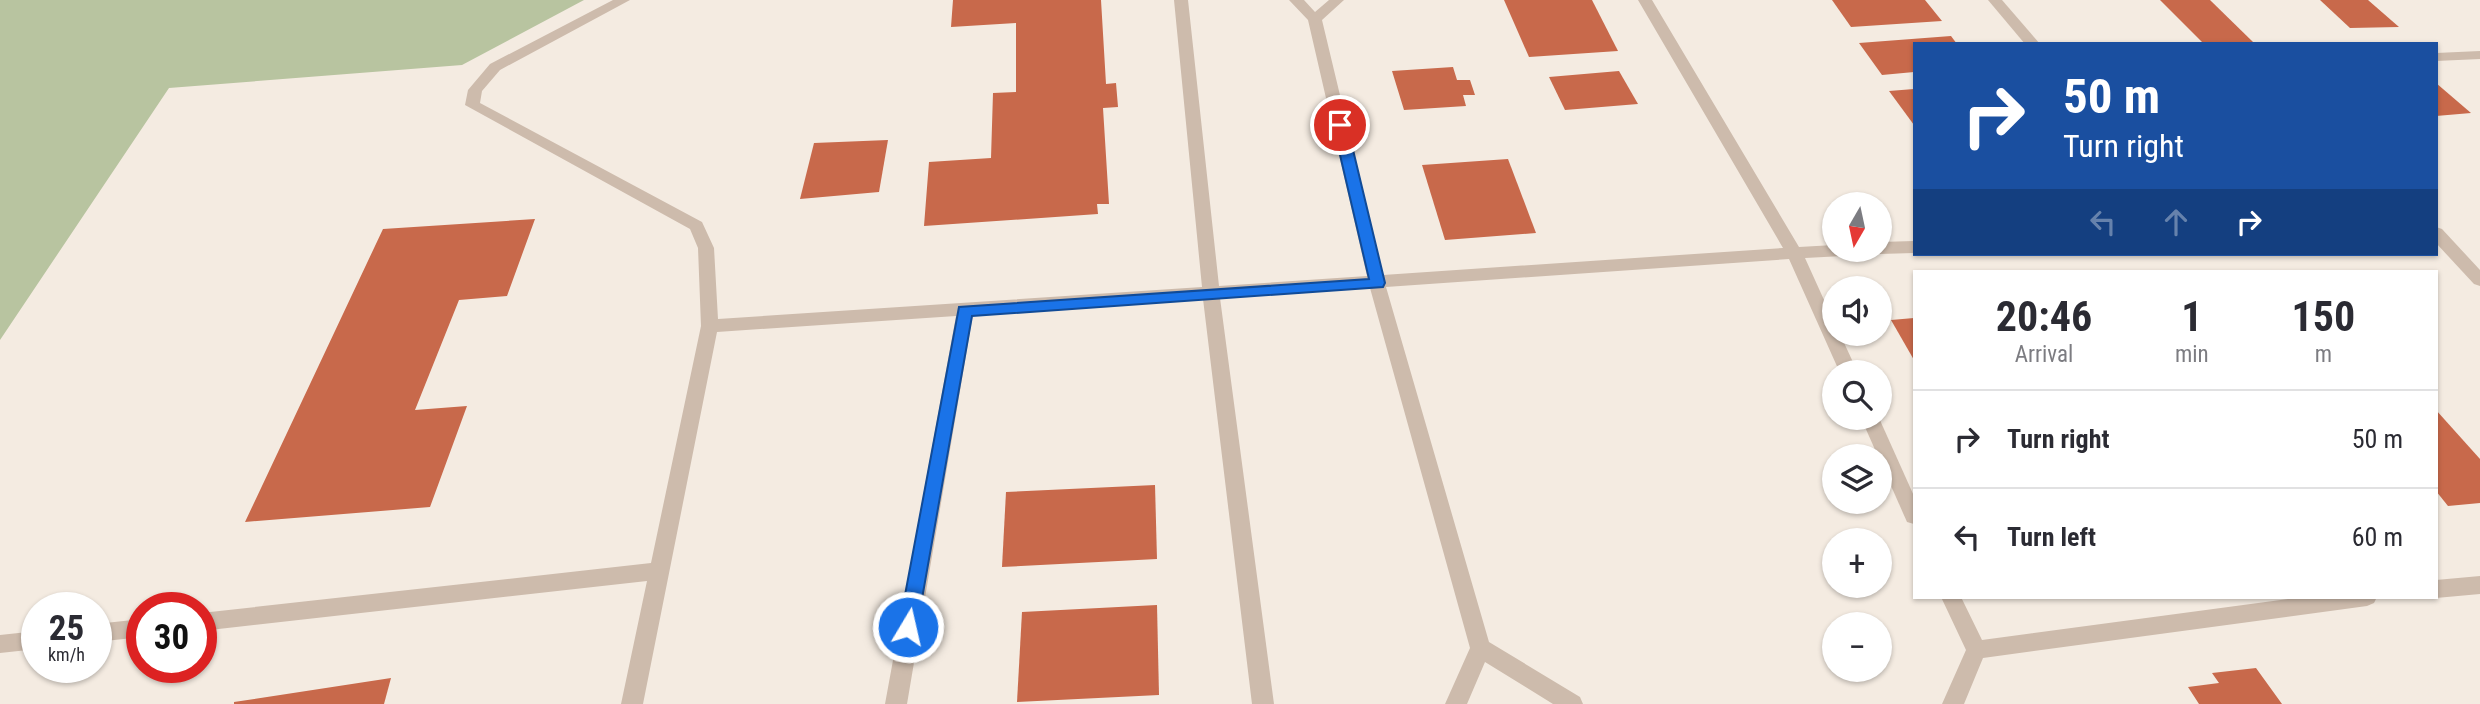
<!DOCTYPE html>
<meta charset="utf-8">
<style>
:root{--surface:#fff;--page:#f2f2f3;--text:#2b2b33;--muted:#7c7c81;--line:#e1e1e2}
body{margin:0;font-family:"Roboto Condensed",sans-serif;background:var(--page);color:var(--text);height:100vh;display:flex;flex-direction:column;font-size:26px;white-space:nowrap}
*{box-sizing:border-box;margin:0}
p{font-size:23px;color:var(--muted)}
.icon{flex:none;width:38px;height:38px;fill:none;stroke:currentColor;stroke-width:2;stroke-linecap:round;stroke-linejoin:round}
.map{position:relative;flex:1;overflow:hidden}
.panel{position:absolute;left:1913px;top:270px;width:525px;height:329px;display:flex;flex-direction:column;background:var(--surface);border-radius:0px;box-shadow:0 2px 5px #0004}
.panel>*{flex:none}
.hud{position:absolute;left:1913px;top:42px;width:525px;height:214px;border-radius:0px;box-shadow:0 2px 5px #0004;background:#1a4fa0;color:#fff;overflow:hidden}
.needle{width:46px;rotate:189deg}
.controls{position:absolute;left:1822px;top:192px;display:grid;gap:14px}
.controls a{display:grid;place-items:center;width:70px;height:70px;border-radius:50%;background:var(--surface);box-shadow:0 2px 5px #0004;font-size:35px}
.speed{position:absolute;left:21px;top:592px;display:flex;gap:14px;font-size:35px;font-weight:700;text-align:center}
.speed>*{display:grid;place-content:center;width:91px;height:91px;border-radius:50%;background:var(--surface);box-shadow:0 2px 5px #0004;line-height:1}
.speed small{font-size:18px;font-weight:400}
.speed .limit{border:10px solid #d22;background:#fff;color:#111}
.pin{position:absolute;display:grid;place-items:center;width:60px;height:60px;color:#fff;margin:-30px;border:4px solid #fff;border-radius:50%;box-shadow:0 2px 7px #0007}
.me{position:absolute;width:77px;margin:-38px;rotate:9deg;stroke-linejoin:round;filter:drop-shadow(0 0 5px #0008)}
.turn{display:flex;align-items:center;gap:24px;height:147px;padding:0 35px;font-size:32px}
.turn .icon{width:91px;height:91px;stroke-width:2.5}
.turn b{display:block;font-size:49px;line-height:60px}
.lanes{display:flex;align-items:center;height:66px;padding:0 35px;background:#0003;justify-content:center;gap:35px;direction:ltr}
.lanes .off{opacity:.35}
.eta{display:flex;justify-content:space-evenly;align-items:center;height:119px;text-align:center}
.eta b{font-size:42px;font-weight:700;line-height:49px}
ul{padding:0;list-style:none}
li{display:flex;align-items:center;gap:21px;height:98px;padding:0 35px;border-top:2px solid var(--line)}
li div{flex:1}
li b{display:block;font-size:26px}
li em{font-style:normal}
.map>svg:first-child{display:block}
</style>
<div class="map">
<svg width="2480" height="704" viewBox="0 0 2480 704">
<rect width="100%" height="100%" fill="#f4ebe1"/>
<polygon fill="#b8c4a0" points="0,0 584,0 462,65 169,88 0,340"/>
<g fill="#c8694b">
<polygon points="953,0 1101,0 1106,84 1116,83 1118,107 1103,108 1109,204 1097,204 1098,214 924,226 929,162 991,158 993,93 1016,92 1016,23 951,27"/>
<polygon points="1504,0 1592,0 1618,51 1529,57"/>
<polygon points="1832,0 1925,0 1942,21 1851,27"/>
<polygon points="2160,0 2210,0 2253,42 2204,44"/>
<polygon points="2320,0 2368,0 2399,27 2350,28"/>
<polygon points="1951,36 1957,44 1914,44 1914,72 1882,75 1859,43"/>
<polygon points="1453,67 1457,80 1470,80 1475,95 1463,95 1466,106 1404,110 1392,71"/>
<polygon points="1619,71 1638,104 1565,110 1549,77"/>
<polygon points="2436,83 2471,113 2436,116"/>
<polygon points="1914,89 1914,125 1889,91"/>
<polygon points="888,140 879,192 800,199 814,143"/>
<polygon points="1508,159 1536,233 1445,240 1422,165"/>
<polygon points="535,219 507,296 459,300 415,410 467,406 430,507 245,522 383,229"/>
<polygon points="1914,318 1914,360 1891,320"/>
<polygon points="2436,410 2480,459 2480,503 2448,506 2436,491"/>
<polygon points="1155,485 1157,559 1002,567 1006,492"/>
<polygon points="1157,605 1159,695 1017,702 1022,612"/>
<polygon points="2256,668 2282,704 2199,704 2188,687 2219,683 2212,673"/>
<polygon points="391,678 384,704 234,704 234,702"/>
</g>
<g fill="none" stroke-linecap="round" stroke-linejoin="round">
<g fill="#cdbbac" fill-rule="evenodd">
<polygon points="613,0 630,0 500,70 482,91 480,103 702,222 714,248 718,319 1202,287 1174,0 1188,0 1219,286 1367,276 1308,20 1289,0 1304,0 1315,12 1329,0 1344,0 1322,20 1383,275 1783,248 1638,0 1652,0 1799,247 1834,245 1834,250 1851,250 1843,256 1805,258 1834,322 1834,334 1840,334 1858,373 1840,373 1789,259 1386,287 1489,642 1580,697 1583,704 1553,704 1485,662 1467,704 1445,704 1470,648 1370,288 1220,298 1274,704 1252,704 1203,299 973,314 907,704 885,704 956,316 717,332 643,704 621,704 647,581 201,631 201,613 651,563 701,326 698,248 690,229 465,105 468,90 490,64"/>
<polygon points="1988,0 2002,0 2040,44 2025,44"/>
<polygon points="2480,51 2480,59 2436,61 2436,53"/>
<polygon points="2436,227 2442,229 2480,270 2480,286 2474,284 2436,243"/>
<polygon points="1914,241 1914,253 1880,254 1873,250 1880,250 1880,242"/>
<polygon points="1861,418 1879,418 1914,496 1914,524 1907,522"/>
<polygon points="2480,576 2480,594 2436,598 2433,597 2436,597 2436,580"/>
<polygon points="1941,597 1961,597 1982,640 2303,597 2377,597 2374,603 2367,606 1983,658 1964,704 1942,704 1966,650"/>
<polygon points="142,619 142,637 96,642 96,624"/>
<polygon points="37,631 37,649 0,653 0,635"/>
</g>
</g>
<polygon fill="#1a73e8" stroke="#114b97" stroke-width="2" points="1340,121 1347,125 1385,283 1383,287 972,316 917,627 915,633 908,635 901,633 899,627 959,307 1369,279 1333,125"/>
</svg>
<div class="controls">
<a><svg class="needle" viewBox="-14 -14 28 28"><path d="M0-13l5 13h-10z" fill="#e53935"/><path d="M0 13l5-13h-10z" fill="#7c7c81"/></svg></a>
<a><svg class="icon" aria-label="sound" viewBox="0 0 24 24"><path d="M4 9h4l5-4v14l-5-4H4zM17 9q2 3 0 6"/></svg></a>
<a><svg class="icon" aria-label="search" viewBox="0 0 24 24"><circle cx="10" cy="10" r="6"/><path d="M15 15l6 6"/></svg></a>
<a><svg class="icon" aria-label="layers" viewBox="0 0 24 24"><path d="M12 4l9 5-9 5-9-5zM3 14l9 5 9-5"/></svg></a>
<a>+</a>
<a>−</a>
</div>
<div class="speed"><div>25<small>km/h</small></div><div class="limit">30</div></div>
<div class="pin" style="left:1340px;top:125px;background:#d93025"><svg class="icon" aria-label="arrive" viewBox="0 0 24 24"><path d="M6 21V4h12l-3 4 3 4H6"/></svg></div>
<svg class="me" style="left:908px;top:627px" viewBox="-20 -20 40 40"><circle r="17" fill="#1a73e8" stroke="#fff" stroke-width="3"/><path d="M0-11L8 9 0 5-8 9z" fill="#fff"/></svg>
<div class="hud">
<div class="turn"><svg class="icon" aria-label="right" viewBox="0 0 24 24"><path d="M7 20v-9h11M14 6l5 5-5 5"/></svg><div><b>50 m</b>Turn right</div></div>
<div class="lanes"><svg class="icon off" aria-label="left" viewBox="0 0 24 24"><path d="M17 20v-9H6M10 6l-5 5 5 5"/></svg><svg class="icon off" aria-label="ahead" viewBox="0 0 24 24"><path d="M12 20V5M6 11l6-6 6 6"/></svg><svg class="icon" aria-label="right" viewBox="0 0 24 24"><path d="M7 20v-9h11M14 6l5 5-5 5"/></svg></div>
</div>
<section class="panel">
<div class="eta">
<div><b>20:46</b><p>Arrival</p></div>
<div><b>1</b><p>min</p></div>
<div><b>150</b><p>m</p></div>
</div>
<ul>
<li><svg class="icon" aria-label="right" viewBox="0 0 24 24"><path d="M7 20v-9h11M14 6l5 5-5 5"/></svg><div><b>Turn right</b></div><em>50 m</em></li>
<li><svg class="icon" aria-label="left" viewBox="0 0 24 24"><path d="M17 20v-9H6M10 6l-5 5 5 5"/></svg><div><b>Turn left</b></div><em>60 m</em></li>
</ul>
</section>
</div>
